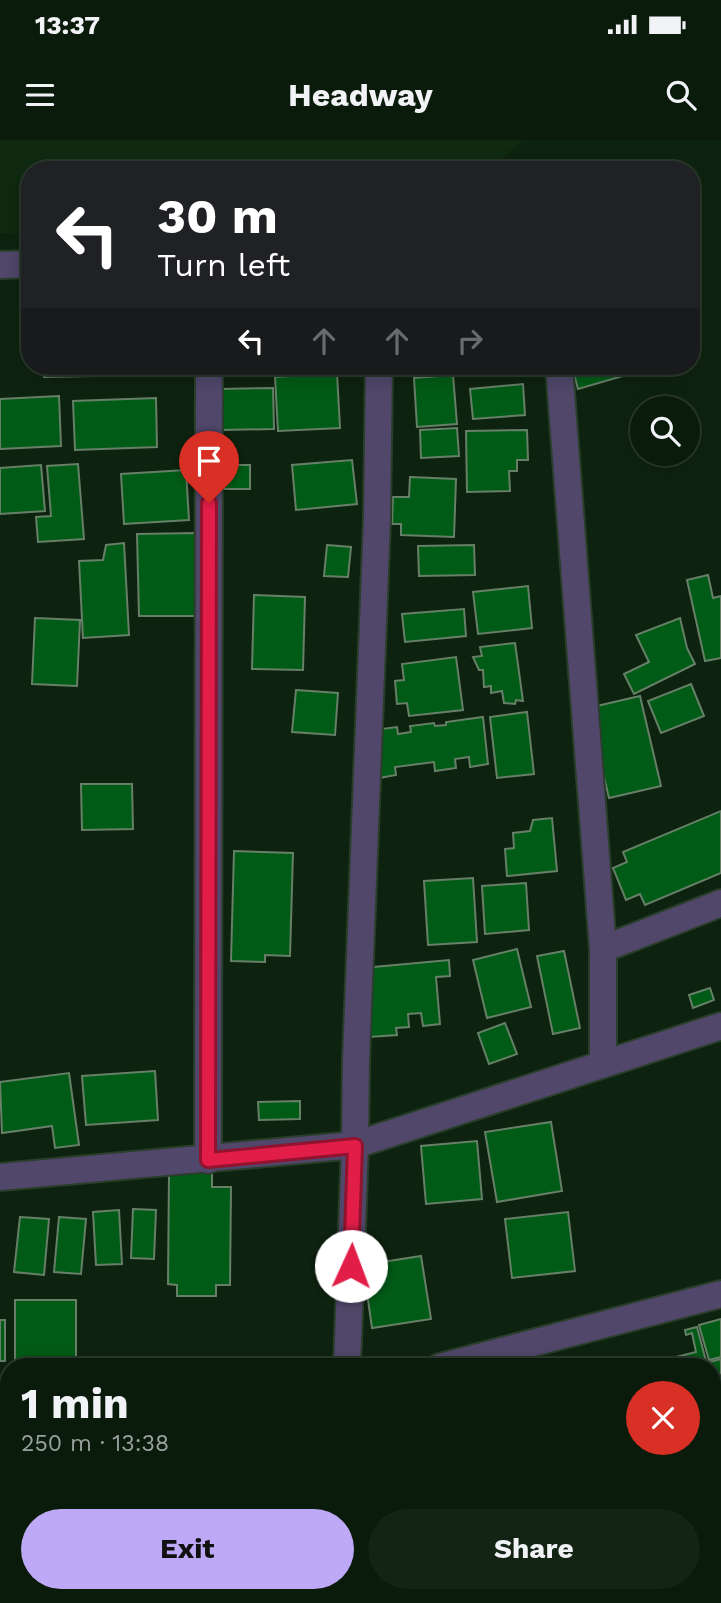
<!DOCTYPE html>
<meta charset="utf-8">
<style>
:root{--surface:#0a1a0b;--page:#132314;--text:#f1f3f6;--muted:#99a19d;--line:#2a382c;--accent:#bda9f5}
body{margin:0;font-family:"Work Sans",sans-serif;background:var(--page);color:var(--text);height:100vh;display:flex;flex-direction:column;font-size:26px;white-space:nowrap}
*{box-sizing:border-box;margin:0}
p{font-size:23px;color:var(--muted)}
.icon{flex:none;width:38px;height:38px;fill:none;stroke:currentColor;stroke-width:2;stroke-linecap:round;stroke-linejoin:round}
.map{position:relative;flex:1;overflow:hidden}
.sheet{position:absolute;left:0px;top:1218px;width:721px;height:245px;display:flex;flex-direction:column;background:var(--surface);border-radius:28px 28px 0 0;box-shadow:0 4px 18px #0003,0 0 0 2px var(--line)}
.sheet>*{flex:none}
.banner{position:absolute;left:21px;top:21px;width:679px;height:214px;border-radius:28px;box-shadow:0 4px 18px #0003,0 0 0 2px var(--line);background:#202124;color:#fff;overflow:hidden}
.fabs{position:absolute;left:630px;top:256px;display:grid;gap:14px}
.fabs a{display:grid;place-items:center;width:70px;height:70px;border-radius:50%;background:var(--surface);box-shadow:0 4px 18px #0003,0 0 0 2px var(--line);font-size:35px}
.pin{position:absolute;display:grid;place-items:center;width:60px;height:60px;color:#fff;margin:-72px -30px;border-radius:50% 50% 50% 0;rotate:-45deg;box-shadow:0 0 7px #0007}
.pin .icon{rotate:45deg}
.me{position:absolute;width:77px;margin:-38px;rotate:2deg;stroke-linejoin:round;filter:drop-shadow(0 0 5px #0008)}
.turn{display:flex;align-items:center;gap:24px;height:147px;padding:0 21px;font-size:32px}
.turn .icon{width:91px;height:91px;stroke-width:2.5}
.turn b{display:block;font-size:49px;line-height:60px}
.lanes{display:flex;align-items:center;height:66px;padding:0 21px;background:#0003;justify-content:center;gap:35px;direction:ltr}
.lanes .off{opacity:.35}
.round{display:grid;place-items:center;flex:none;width:74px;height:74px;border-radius:37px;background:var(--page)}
.summary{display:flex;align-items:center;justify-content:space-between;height:119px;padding:0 21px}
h1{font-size:42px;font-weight:700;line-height:52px}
.button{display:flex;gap:14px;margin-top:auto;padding:14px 21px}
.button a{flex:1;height:80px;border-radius:42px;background:var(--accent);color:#111;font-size:28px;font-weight:700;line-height:80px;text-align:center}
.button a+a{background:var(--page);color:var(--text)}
.status{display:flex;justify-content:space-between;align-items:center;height:49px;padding:0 35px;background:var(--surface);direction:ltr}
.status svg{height:19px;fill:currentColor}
header{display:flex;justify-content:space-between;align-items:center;height:91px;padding:0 21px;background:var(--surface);font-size:32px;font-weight:700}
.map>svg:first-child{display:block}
</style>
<div class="status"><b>13:37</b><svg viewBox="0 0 49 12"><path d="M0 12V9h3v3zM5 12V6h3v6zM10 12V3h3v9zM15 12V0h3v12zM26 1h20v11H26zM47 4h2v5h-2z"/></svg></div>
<header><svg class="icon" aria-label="menu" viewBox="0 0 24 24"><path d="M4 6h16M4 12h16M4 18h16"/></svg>Headway<svg class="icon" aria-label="search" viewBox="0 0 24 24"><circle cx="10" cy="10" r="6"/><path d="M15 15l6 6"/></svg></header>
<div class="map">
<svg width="721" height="1463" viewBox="0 0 721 1463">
<rect width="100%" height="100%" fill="#0e230f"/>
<polygon fill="#0f2a11" points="0,0 523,0 494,27 475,30 30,30 30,94 0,93"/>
<g fill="#005b16" stroke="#667f67" stroke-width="2">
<polygon points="44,226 94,226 94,236 44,237"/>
<polygon points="111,226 153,226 153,234 111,235"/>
<polygon points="473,226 526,226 474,235"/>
<polygon points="572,226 631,226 633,233 578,249"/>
<polygon points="337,233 340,288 278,291 275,237"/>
<polygon points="453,235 457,284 417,287 414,238"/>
<polygon points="523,244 525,275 473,279 470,249"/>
<polygon points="273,248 274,289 221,290 220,249"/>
<polygon points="59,256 61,306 0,309 0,259"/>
<polygon points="156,258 157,307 75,310 73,261"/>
<polygon points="457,288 459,316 421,318 420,290"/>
<polygon points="527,290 528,320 517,320 517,331 509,331 510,351 467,352 466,291"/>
<polygon points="352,320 357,364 296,370 292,325"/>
<polygon points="78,324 84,399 38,402 36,377 51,376 47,326"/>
<polygon points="41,325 45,371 0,374 0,328"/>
<rect x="222" y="325" width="28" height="24"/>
<polygon points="186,330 189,380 124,384 121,334"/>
<polygon points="410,337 456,339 454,397 401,395 401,384 392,384 393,357 409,357"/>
<polygon points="197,393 204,476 139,476 137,394"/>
<polygon points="124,403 129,495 83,498 79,421 103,420 106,405"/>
<polygon points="327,405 351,407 348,437 324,436"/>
<polygon points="474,405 475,435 419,436 418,406"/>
<polygon points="708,435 713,458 721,456 721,518 705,521 687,440"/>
<polygon points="528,446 532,488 478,494 473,452"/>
<polygon points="254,455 305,457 303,530 252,529"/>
<polygon points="464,469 466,496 405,502 402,474"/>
<polygon points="35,478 80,480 77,546 32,544"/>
<polygon points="680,478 687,508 695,524 634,554 624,534 649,522 636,495"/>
<polygon points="515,503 523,561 516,560 515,564 504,563 502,551 491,553 491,546 484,547 483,530 479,530 473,517 482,516 480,507"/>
<polygon points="456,517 463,570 409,576 407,563 397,564 395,541 404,540 402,524"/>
<polygon points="691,544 704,576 661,593 648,561"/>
<polygon points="296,550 338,553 335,595 292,592"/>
<polygon points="640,556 661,646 609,658 588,568"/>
<polygon points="527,572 534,634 497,638 490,577"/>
<polygon points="483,577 488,624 470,627 469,617 455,619 456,628 435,631 434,622 395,627 396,635 379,638 373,590 397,587 398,594 411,592 410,586 434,583 435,586 446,585 446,582"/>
<polygon points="81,644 132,644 133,689 82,690"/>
<polygon points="721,671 721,733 645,765 640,754 626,760 613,728 627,722 623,712"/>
<polygon points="552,678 557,731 507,736 505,709 514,708 513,693 530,691 533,680"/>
<polygon points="234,711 293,713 290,816 265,815 265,822 231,821"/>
<polygon points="473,738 477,802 428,805 424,741"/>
<polygon points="526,743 529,790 485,794 482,746"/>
<polygon points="517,809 531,867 487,878 473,820"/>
<polygon points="564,811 580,888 553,894 537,816"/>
<polygon points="449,820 450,836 436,837 440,884 423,886 421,873 408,874 409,887 396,888 397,895 369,897 363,828"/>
<polygon points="710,848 714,860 693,868 689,855"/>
<polygon points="505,883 517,914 489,924 478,893"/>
<polygon points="155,931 158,980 86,985 82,936"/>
<polygon points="69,933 79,1005 55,1008 52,986 2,993 0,942"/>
<polygon points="300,961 300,979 259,980 258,962"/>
<polygon points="551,982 562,1051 497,1062 485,992"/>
<polygon points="477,1001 482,1059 426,1064 421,1006"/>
<polygon points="169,1032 212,1032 212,1047 231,1047 230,1145 216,1145 216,1156 177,1156 177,1145 168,1144"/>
<polygon points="133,1069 156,1070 154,1119 131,1118"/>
<polygon points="119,1070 122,1124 96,1125 93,1072"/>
<polygon points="568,1072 575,1131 512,1138 505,1079"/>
<polygon points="20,1077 49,1079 44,1135 14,1132"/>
<polygon points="59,1077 86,1079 81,1134 54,1132"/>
<polygon points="421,1116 431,1179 372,1188 363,1125"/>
<rect x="15" y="1160" width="61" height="67"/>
<polygon points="721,1179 721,1217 709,1220 699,1185"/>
<rect x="0" y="1180" width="5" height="41"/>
<polygon points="697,1187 706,1221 686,1227 674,1227 672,1218 696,1212 692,1193 686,1195 685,1190"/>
<polygon points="721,1219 721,1282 712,1284 712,1227 691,1227"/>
<polygon points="712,1364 713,1366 720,1364 721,1368 721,1400 718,1401 715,1391 712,1392"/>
</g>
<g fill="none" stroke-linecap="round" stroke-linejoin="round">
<g stroke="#2a3e2b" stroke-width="30">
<g id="minor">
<polyline points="0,125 30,124"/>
<polyline points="559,226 603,809 603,924"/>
<polyline points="603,809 721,763"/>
<polyline points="208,1020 209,226"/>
<polyline points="0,1037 355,1005 721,886"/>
<polyline points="347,1227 355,1005 356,920 377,379 379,226"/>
<polyline points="440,1227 721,1154"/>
<polyline points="0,1279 9,1279"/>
<polyline points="120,1454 120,1463"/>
<polyline points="356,1454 356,1463"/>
</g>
</g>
<g stroke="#2a3e2b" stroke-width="37">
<polyline id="major" points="662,1463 692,1454"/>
</g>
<use href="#minor" stroke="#50476a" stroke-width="26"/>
<use href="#major" stroke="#836fb7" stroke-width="33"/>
</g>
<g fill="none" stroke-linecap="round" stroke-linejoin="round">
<g stroke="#92132f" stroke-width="18">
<polyline id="route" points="209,363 208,1020 355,1006 351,1126"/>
</g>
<use href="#route" stroke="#e11d48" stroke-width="12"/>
</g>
</svg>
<div class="fabs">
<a><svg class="icon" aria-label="search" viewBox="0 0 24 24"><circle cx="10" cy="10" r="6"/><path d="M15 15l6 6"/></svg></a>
</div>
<div class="pin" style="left:209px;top:363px;background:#d93025"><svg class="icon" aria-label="arrive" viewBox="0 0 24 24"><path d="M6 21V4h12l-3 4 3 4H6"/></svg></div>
<svg class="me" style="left:351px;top:1126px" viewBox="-20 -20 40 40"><circle r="19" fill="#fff"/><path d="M0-13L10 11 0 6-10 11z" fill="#e11d48"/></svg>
<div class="banner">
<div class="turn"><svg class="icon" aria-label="left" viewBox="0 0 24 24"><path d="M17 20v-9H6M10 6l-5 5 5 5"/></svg><div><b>30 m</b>Turn left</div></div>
<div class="lanes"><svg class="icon" aria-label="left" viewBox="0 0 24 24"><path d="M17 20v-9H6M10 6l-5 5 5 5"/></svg><svg class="icon off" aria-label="ahead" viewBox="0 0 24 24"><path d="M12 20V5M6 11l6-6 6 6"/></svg><svg class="icon off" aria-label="ahead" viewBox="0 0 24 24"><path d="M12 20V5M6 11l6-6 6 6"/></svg><svg class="icon off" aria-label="right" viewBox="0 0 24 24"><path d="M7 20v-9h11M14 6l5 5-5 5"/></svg></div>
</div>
<section class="sheet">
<div class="summary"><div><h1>1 min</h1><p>250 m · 13:38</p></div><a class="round" style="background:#d93025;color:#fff"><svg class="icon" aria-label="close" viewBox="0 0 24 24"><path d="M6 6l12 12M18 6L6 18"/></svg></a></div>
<div class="button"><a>Exit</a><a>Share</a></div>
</section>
</div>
